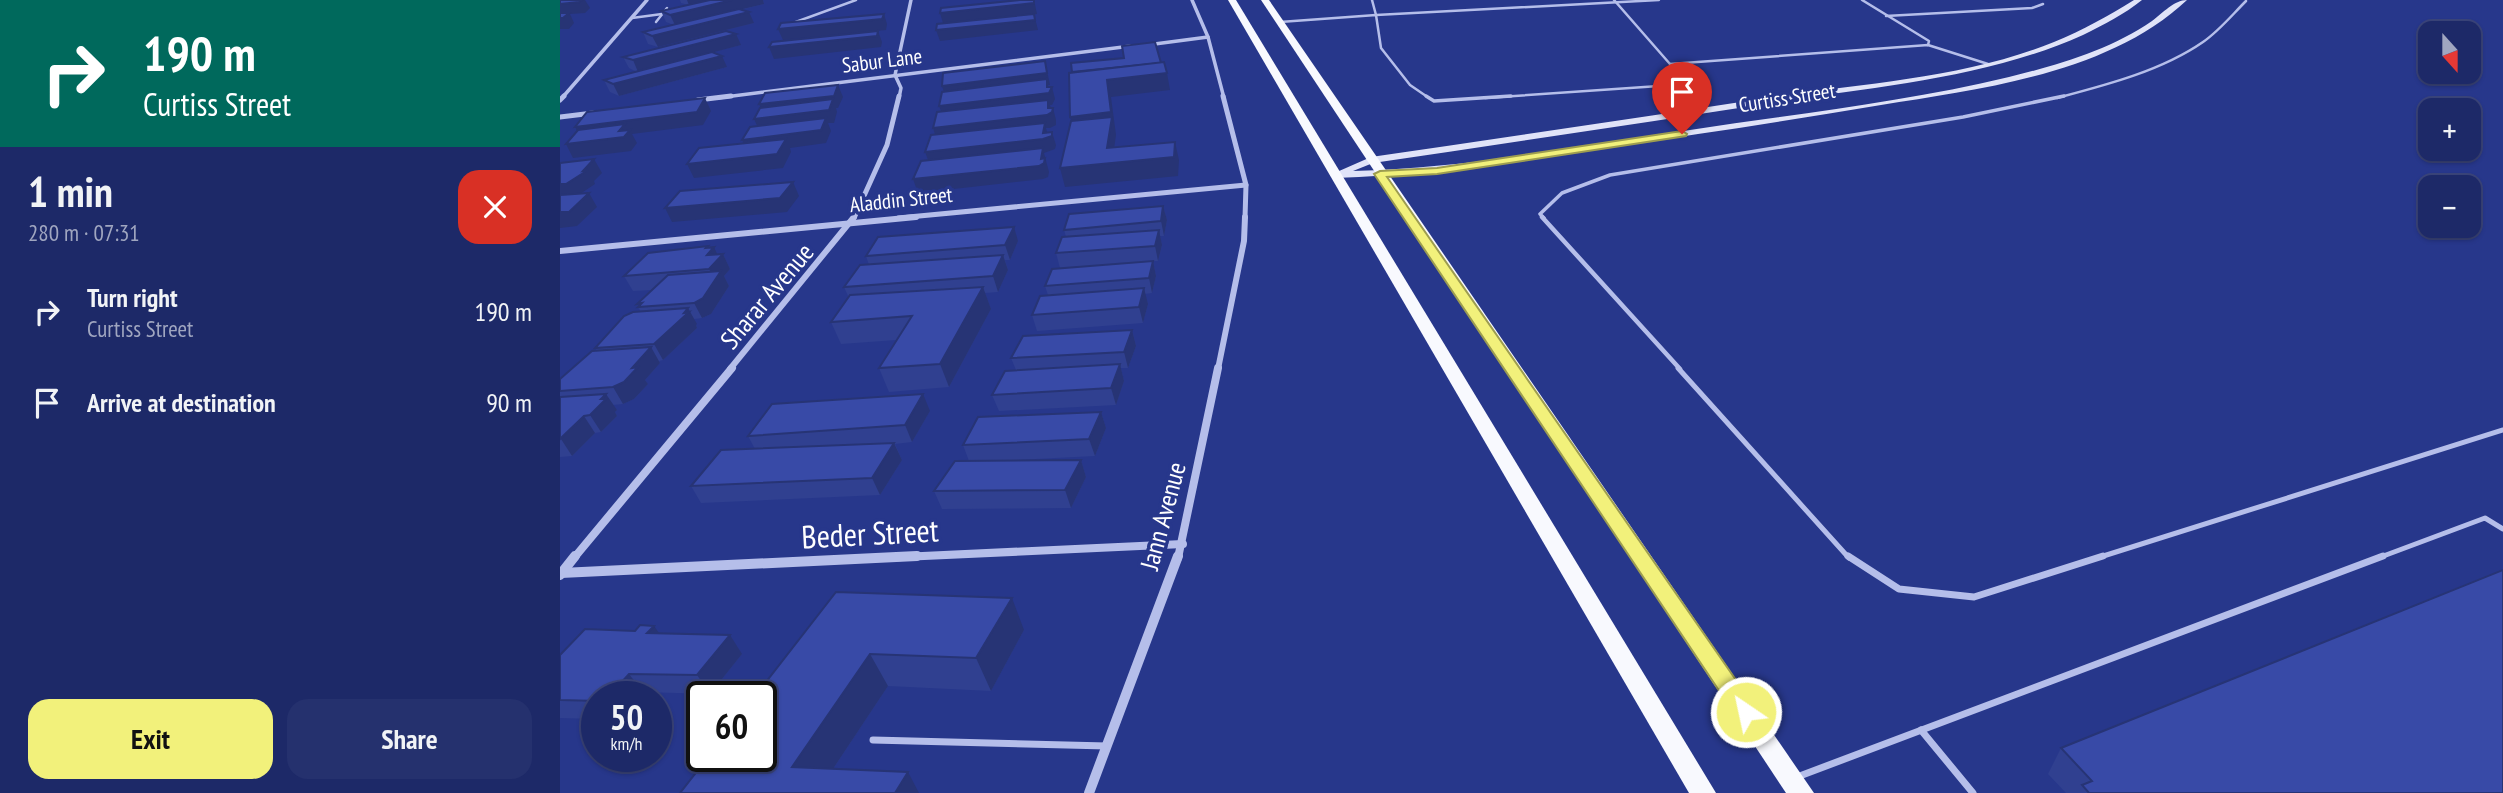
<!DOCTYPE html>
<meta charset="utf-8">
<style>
:root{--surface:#1d2968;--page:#25316e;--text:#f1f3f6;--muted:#a0a6c0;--line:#3b457c;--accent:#f2f17b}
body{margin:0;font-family:"PT Sans Narrow",sans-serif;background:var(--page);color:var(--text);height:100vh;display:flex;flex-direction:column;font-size:26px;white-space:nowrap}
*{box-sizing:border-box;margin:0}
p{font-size:23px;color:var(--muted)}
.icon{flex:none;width:38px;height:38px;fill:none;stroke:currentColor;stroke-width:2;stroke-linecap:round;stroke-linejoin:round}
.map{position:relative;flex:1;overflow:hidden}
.panel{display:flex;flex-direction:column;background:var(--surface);width:560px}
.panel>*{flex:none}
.top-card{background:#00695c;color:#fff;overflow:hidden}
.needle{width:46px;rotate:159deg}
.fabs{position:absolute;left:1858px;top:21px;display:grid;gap:14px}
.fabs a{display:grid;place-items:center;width:63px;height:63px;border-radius:14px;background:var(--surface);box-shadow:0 2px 5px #0004,0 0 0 2px var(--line);font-size:35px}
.speed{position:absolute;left:21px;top:681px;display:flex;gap:14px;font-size:35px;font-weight:700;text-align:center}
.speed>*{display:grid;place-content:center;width:91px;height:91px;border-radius:50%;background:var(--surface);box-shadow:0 2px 5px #0004,0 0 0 2px var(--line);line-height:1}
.speed small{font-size:18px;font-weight:400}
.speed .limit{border:4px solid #111;border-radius:10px;background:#fff;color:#111}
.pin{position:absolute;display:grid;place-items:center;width:60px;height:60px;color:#fff;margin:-72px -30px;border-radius:50% 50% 50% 0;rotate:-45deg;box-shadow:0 0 7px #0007}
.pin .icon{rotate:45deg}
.me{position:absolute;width:77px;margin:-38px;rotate:326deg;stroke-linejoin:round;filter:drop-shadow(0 0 5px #0008)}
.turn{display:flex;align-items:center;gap:24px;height:147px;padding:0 28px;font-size:32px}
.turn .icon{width:91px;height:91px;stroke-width:2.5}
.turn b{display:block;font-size:49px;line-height:60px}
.round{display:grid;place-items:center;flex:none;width:74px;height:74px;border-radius:21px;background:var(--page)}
.head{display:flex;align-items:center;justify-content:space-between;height:119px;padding:0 28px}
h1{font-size:42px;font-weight:700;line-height:52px}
.action{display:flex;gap:14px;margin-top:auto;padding:14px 28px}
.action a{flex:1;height:80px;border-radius:21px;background:var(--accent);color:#111;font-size:28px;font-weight:700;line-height:80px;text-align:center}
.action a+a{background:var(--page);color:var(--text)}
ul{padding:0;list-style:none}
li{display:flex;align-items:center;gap:21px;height:91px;padding:0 28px}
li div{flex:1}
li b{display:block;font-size:26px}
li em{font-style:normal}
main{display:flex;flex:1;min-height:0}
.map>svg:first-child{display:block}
</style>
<main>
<section class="panel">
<div class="top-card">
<div class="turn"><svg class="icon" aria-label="right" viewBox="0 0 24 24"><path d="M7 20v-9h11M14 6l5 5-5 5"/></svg><div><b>190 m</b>Curtiss Street</div></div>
</div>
<div class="head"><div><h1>1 min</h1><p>280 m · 07:31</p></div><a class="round" style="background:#d93025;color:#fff"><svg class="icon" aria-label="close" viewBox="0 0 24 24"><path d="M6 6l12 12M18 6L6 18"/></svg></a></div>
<ul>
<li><svg class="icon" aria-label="right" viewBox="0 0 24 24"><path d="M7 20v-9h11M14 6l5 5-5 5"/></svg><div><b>Turn right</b><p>Curtiss Street</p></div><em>190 m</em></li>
<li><svg class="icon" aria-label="arrive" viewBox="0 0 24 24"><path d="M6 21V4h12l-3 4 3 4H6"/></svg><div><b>Arrive at destination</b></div><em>90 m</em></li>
</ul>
<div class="action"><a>Exit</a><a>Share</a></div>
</section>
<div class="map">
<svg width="1943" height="793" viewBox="0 0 1943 793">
<rect width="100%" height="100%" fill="#27378b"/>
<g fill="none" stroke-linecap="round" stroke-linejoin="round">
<g stroke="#b5beea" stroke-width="2.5">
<polyline points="812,0 816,15 1099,0"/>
<polyline points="1302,0 1369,41 1368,45"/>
<polyline points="1326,16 1472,8 1483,4"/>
<polyline points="72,18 102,14"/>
<polyline points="96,22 107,8"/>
<polyline points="720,22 816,15 821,48 850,85 869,98"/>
<polyline points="233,23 296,0"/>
<polyline points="1110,64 1368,45 1428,64"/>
<polyline points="925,98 1099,86 1120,80 1110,64 1054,0"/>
<path d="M1497,98C1546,85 1601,71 1643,42C1659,31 1672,15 1686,1"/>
</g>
<g stroke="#b5beea" stroke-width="3.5">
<polyline points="866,96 874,101 951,96"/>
<polyline points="984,218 980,214 1002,193 1050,175 1403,117 1504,96"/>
</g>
<polyline stroke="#b5beea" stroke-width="4.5" points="982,217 1120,369"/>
<g stroke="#b5beea" stroke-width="5">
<polyline points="1118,368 1289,558"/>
<polyline points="1537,558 1943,430"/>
<polyline points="1818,558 1925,518 1943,529"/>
</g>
<g stroke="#b5beea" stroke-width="7">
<polyline points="1288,556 1339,589 1414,597 1543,556"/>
<polyline points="1361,730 1413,793"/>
<polyline points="313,740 547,746"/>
<polyline points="1237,777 1823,556"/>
</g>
<g stroke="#b5beea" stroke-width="3.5">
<polyline points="632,0 648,37 664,98"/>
<polyline points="587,45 648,37"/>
<polyline points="2,98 87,0"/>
<polyline points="157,98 571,46"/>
<polyline points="339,98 341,88 335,75 351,0"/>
</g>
<g stroke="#b5beea" stroke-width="5">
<polyline points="663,96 686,185 685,218"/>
<polyline points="0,100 4,96"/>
<polyline points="138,100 171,96"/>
<polyline points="0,117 33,113"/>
<polyline points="294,218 327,145 339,96"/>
<polyline points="338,218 686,185"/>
</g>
<g stroke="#b5beea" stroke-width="6">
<polyline points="0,251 356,217"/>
<polyline points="170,369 294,217"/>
<polyline points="658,369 684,241 685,217"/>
</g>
<g stroke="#b5beea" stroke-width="8">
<polyline points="14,558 172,368"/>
<polyline points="320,558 623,544"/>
<polyline points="618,558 658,368"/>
</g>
<g stroke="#b5beea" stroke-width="10">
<polyline points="1,573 357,556"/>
<polyline points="0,575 15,556"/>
<polyline points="529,793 618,556"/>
</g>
<path fill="#e0e3f8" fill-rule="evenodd" d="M1574,0H1582C1565,14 1543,25 1523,35C1427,78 1321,86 1218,102C1083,123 948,143 813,163L793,171C906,168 1018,147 1130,130C1236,114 1345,102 1449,77C1498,65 1550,50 1592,21C1603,13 1614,0 1627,0C1550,73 1422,89 1321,105C1260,115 1199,125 1138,134C1017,152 898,174 775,178L770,175L811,157C947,137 1084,117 1220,96C1311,83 1408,77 1494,42C1523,30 1548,16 1574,0Z"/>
<g fill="#f8f9fe" fill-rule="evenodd">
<polygon points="668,0 676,0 1156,793 1129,793"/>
<polygon points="701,0 709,0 1254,793 1226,793"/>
</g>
</g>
<g fill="#304090">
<polygon points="120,0 203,0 204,4 180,10 194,23 98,47 88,44 83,32 114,25 106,22 101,11 129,5 121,3"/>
<polygon points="181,45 153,52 167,67 59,96 50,92 44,80 77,72 69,68 63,57"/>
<polygon points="603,206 607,220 604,236 600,236 602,245 598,261 593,261 596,276 592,293 585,294 588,304 583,323 477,331 472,315 488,295 485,286 500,268 496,253 506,237 504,230"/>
<polygon points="458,241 450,260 445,260 448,270 438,292 425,293 431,309 389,387 329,392 319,368 336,340 281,344 271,322 289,298 284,287 309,265 306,256"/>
<polygon points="148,246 157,254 163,254 170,269 164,276 169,286 151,314 142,318 134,319 137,328 103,360 99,361 100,363 85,380 88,384 74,399 63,404 53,405 57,410 55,412 57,416 41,432 35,433 12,456 0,457 0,379 37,351 35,348 81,312 78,307 93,290 73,291 64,276"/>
<polygon points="572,330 576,346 568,368 561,368 564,381 556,405 439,411 432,395 456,370 451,358"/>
<polygon points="370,411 352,442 335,444 342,460 320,495 141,503 131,486 195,449 188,436"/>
<polygon points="541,412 546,428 535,456 456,460 521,460 526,477 511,508 382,509 374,491 409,461 403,445"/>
<polygon points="276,592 464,630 431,691 328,686 273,769 120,793"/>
<polygon points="99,633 182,654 150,694 83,692 37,696 37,719 0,718 0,655"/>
<polygon points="1501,748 1943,793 1506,793 1488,774"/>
</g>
<g fill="#273475">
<polygon points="22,0 25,0 30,8 25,13 10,14 14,23 9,29 0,29 0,4"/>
<polygon points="127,0 152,0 129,5"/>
<polygon points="172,0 203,0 204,4 115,25 110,15"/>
<polygon points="474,0 477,14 383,23 380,13"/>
<polygon points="189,12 194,23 98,47 92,36"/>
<polygon points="324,14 327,24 326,30 223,40 218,29"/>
<polygon points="474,14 478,30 380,41 376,30"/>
<polygon points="318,31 322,42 321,47 214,59 209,47"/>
<polygon points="176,34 181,45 78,72 73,60"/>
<polygon points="162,56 167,67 59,96 53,84"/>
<polygon points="485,61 490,85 488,85 490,90 492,87 495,99 492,105 490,105 492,112 493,108 496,120 496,125 490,128 486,128 488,136 492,132 496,145 495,149 484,153 489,172 488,177 483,179 358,193 353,179 370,165 365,152 377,141 373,128 384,119 379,106 386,98 382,86"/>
<polygon points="601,64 607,73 610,90 551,97 556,135 552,163 615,142 619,160 618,176 505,187 500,168 515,135 510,117 515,86"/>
<polygon points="278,85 283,97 278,108 276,108 277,112 274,123 268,123 271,131 266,143 230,148 231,152 223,168 134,178 127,164 188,153 182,140 200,132 194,119 204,117 199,104"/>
<polygon points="145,98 151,111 143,125 72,134 77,143 71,151 13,158 6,144 22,140 15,127"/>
<polygon points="34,159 42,173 34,181 35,184 14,198 0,199 0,184 23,171"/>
<polygon points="233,182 239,196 227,212 112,222 105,208"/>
<polygon points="29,193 37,207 17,226 0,228 0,212"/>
<polygon points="603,206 607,220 604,236 601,221"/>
<polygon points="454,227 458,241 450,260 445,245"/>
<polygon points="599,230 602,245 598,261 595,246"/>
<polygon points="148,246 150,252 154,247 159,258 163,254 170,269 164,276 169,286 151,314 142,318 134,303 155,280 149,269 146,248"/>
<polygon points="443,255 448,270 438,292 433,276"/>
<polygon points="593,261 596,276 592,293 589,278"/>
<polygon points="423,287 431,309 389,387 380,364"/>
<polygon points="584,288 588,304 583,323 579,307"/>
<polygon points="128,308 137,324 136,325 137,328 103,360 94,344"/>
<polygon points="572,330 576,346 568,368 564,352"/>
<polygon points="91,347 100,363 85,380 88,384 74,399 63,404 53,387"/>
<polygon points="560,364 564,381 556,405 551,388"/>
<polygon points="46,394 57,410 55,412 57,416 41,432 30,415"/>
<polygon points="363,394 370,411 352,442 345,425"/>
<polygon points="541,412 546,428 535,456 529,439"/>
<polygon points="24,416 35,433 12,456 1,439"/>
<polygon points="334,443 342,460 320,495 312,478"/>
<polygon points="521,460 526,477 511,508 505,490"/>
<polygon points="452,598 464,630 431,691 416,658"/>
<polygon points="94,626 107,644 87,633"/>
<polygon points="170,635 182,654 150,694 137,675"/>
<polygon points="310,654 328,686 257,793 232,767"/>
<polygon points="69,674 83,692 79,696 49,696"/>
<polygon points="348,772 359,793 335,793"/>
</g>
<g fill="#384aa7" stroke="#273475" stroke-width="2">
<polygon points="0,0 22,0 19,2 0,4"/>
<polygon points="150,0 172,0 110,15 101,11"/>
<polygon points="460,0 474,0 474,3 380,13 381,8"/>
<polygon points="179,9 189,12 92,36 83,32"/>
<polygon points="0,13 9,13 3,18 0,18"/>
<polygon points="324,14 322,19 218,29 221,23"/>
<polygon points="474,14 475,20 376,30 377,24"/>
<polygon points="166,31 176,34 73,60 63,57"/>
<polygon points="318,31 317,36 209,47 212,42"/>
<polygon points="595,42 601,63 512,72 511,63 564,58 562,46"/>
<polygon points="152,52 162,56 53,84 44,80"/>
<polygon points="485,61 487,73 382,86 383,73"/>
<polygon points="604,62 607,73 547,80 551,112 510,117 509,73"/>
<polygon points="487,79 487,87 492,87 489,93 379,106 382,92"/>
<polygon points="278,85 274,96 199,104 205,93"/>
<polygon points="145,98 137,112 15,127 27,112"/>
<polygon points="273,99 269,110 194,119 200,108"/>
<polygon points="488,100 488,108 493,108 492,112 487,115 373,128 377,112"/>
<polygon points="552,117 547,148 615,142 614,157 500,168 511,121"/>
<polygon points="266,118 261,130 182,140 190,127"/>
<polygon points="485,123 483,133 492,132 492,136 483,139 365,152 371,135"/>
<polygon points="65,124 59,131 70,130 64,137 6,144 18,130"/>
<polygon points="226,139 217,154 127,164 139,148"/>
<polygon points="483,148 481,159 485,158 484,163 479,166 353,179 361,161"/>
<polygon points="34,159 23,171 28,170 6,184 0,184 0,163"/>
<polygon points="233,182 220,198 105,208 120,191"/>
<polygon points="29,193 9,212 0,212 0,195"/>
<polygon points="603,206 601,221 504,230 509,214"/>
<polygon points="454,227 445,245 306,256 318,237"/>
<polygon points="599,230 595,246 496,253 502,237"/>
<polygon points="148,246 146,248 154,247 147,255 163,254 149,269 64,276 88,253"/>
<polygon points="443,255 433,276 284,287 300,265"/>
<polygon points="593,261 589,278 485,286 492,269"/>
<polygon points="161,271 143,298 134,303 78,307 82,303 77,304 108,275"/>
<polygon points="423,287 380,364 319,368 352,316 271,322 290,295"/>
<polygon points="584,288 579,307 472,315 480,296"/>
<polygon points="128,308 124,313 129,312 94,344 35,348 64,316 73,312"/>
<polygon points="572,330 564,352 451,358 463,336"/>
<polygon points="91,347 72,368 78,367 64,382 53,387 0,391 0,379 32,351"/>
<polygon points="560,364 551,388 432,395 445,371"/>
<polygon points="46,394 41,399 46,399 30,415 24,416 0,439 0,397"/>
<polygon points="363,394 345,425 188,436 212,404"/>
<polygon points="541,412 529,439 403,445 418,417"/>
<polygon points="334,443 312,478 131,486 161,450"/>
<polygon points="521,460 505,490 374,491 395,461"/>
<polygon points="1943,570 1943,793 1529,793 1522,785 1532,781 1501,748"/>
<polygon points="276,592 452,598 416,658 310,654 232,767 348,772 335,793 120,793 149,756 201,756 201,696 195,696"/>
<polygon points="80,625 94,626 87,633 170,635 137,675 69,674 49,696 37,696 37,701 0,700 0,655 25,629 75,631"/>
</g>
<polygon fill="#f2f17b" stroke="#9d9d50" stroke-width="2" points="1122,131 1127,134 1126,136 877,174 827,177 1194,706 1197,712 1194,719 1186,721 1178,719 814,174 820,171 877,168"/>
<g text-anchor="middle" stroke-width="7" stroke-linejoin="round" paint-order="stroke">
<g font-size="21" fill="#fff" stroke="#27378b">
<text transform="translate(322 61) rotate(-7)" y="7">Sabur Lane</text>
<text transform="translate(1227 98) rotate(-9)" y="7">Curtiss Street</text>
<text transform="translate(341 200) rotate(-6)" y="7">Aladdin Street</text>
</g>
<g font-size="26" fill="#fff" stroke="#27378b">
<text transform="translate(207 296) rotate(-50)" y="9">Sharar Avenue</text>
<text transform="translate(603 516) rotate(-75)" y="9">Jann Avenue</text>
</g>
<g font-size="32" fill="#fff" stroke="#27378b">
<text transform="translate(310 534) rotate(-3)" y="11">Beder Street</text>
</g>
</g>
</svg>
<div class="fabs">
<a><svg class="needle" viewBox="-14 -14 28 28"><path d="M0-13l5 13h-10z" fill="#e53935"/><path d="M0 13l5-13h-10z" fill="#a0a6c0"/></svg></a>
<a>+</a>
<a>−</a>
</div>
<div class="speed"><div>50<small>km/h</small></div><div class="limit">60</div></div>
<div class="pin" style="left:1122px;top:134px;background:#d93025"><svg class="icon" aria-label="arrive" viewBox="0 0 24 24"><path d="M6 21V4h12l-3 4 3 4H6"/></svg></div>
<svg class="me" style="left:1186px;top:712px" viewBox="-20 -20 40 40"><circle r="17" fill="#f2f17b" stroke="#fff" stroke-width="3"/><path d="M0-11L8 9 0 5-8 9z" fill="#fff"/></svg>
</div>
</main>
